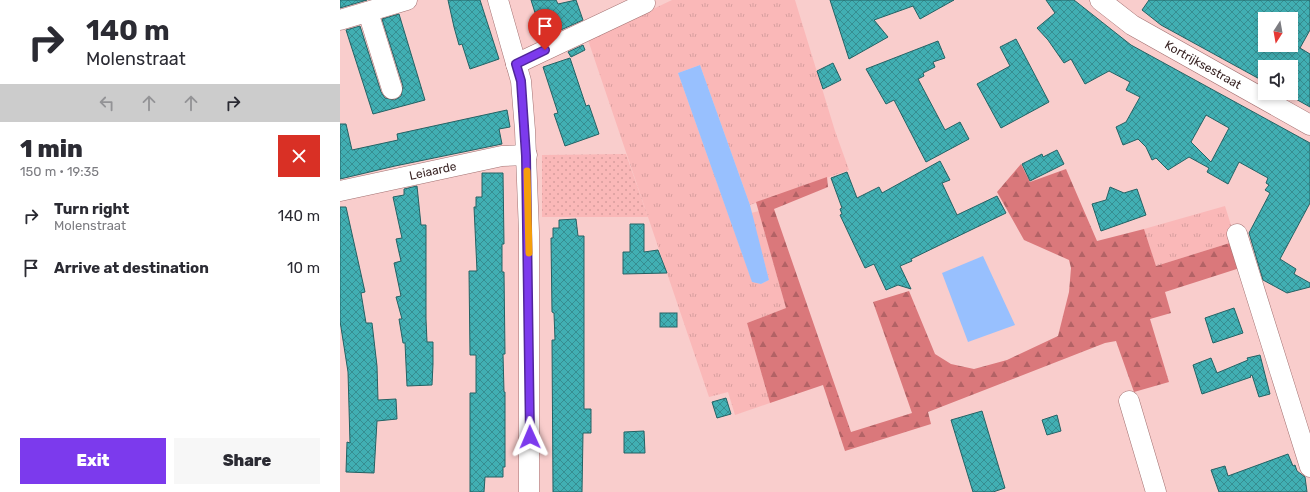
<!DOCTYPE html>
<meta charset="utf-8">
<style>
:root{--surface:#fff;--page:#f7f7f7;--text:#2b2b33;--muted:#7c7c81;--accent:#7c3aed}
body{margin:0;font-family:Rubik,sans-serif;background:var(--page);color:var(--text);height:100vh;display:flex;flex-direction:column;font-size:15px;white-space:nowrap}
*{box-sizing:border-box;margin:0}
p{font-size:13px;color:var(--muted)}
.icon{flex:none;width:22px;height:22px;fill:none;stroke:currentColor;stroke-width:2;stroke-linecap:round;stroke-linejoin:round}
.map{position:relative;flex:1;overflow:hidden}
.side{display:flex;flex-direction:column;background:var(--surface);width:340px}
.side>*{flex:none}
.top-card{background:#fff;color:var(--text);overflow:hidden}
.needle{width:26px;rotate:191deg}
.fabs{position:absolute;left:918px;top:12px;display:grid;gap:8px}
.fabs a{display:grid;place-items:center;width:40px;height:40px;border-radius:0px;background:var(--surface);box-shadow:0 2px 6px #0003;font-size:20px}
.pin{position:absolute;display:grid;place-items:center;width:34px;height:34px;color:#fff;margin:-41px -17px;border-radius:50% 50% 50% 0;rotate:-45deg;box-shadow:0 0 4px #0007}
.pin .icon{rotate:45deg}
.me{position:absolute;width:44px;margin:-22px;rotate:359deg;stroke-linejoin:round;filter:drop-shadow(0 0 3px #0008)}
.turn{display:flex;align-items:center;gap:14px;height:84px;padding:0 20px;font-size:18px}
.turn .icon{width:52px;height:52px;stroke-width:2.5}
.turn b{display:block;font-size:28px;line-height:34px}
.lanes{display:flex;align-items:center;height:38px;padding:0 20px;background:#0003;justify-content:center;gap:20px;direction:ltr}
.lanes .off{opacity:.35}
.round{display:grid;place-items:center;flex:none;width:42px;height:42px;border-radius:0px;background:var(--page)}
.summary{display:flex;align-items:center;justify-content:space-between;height:68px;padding:0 20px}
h1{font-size:24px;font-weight:800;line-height:30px}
.cta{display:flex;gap:8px;margin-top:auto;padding:8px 20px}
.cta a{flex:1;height:46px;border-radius:0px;background:var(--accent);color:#fff;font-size:16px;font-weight:800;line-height:46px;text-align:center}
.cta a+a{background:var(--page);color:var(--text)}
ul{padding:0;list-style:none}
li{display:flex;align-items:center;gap:12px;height:52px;padding:0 20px}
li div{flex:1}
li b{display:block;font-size:15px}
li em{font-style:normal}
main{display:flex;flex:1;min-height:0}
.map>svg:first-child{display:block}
</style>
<main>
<section class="side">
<div class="top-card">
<div class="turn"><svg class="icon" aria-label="right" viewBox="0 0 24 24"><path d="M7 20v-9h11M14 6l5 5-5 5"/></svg><div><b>140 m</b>Molenstraat</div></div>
<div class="lanes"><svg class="icon off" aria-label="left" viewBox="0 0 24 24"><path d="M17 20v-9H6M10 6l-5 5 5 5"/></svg><svg class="icon off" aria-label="ahead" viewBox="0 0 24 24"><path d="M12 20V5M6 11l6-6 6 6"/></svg><svg class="icon off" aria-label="ahead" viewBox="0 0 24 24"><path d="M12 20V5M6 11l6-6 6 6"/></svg><svg class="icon" aria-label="right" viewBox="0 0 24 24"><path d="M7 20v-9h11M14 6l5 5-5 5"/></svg></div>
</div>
<div class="summary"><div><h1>1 min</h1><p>150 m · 19:35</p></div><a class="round" style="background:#d93025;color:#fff"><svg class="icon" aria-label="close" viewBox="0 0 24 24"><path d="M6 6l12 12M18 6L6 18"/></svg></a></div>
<ul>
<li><svg class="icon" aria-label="right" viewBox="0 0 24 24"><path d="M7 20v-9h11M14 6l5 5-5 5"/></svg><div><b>Turn right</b><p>Molenstraat</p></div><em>140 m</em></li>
<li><svg class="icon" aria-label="arrive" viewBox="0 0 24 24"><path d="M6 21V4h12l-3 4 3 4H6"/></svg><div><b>Arrive at destination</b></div><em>10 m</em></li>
</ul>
<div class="cta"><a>Exit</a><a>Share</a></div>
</section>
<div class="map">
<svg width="970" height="492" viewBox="0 0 970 492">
<defs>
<pattern id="grass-tufts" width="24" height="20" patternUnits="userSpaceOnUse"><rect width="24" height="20" fill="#fab8b8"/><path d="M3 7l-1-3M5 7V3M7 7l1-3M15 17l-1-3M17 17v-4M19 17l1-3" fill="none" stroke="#d79e9e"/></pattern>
<pattern id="forest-firs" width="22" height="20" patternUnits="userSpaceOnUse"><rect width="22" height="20" fill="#da787b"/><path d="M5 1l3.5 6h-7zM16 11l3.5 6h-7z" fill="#b26265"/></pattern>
<pattern id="park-dots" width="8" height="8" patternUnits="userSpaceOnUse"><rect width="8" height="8" fill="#fab8b8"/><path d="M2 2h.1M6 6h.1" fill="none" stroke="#d79e9e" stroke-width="1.8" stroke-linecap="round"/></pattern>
<pattern id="building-cross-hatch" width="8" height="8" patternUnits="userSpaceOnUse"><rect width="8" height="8" fill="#41afb3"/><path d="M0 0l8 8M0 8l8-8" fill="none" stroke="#378e91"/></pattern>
</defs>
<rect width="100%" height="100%" fill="#f9cdcc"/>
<g fill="url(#grass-tufts)">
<polygon points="332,0 455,0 495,131 509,170 410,205 360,65 338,73 412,281 421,284 429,280 411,213 419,211 446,308 407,323 430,403 395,415 388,392 369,397 248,40"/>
<polygon points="885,206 896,241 816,266 804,229"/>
</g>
<polygon fill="url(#forest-firs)" points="681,164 690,182 726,169 757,241 804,229 816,266 896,241 903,267 825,292 831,313 810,319 829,382 794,392 776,341 765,343 588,412 591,424 505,451 483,385 430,403 407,323 446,308 416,202 487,177 488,187 434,209 511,432 572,413 533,302 569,291 595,354 611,364 634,369 667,360 718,336 729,292 731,268 729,260 684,240 657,192"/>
<polygon fill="url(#park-dots)" points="286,154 308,217 202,217 202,155"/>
<g fill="#98c0fe">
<polygon points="360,65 410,205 429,280 421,284 412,282 338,73"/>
<polygon points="643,256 675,325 628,342 602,273"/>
</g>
<g fill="url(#building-cross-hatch)" stroke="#246264" fill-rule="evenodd">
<polygon points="0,0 27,0 0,8"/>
<polygon points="108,0 140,0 159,59 130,69 122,44 119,45 114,27"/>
<polygon points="191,0 216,0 218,4 236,0 243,20 203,38"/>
<polygon points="490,0 614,0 580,19 573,6 534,20 548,37 509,59"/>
<path d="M706,0H734L791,45L970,143V203L940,259L956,269L954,274L970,283V287L947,293L923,280L909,233L930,193L925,190L929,185L926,183L928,178L899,162L888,184L867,172L869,168L849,157L828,170L816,158L812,160L806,147L798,139L783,145L776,127L786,122L800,97L786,90L790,82L769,71L745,84L731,59L724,63L708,40L697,28L715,13ZM866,115L889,128L871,162L851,142Z"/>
<path d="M809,0H970V30L960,48L970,54V107L945,93H951V67H925V82L821,25L802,10ZM925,19H951V45H925Z"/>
<polygon points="59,14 85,100 33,114 6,30 20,26 41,92 45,98 55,100 61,96 63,86 42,19"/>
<polygon points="676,39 709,102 661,128 637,84 670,66 660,47"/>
<polygon points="598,41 605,58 593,62 595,67 583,73 584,76 578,79 605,130 620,122 629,139 586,162 554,100 546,104 526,69"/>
<polygon points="243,45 245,50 231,57 228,52"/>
<polygon points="230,58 246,106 249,105 259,134 225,146 214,114 218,113 203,67"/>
<polygon points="493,63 501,80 483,89 477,71"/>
<polygon points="167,110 170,127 159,129 162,144 55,166 0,179 0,124 6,124 12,150 58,140 57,134"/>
<polygon points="717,150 724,164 690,181 682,164 702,154 703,157"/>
<polygon points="600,161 610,180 602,183 617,215 657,196 666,213 571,259 572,261 560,266 571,289 558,285 546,290 534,264 525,268 500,215 502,214 500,209 502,208 491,178 507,172 517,198 539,187 542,193"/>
<polygon points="142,173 163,173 164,244 162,244 162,272 164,272 165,354 163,354 164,392 165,392 165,467 163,467 163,477 145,477 144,492 130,492 130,393 136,393 136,355 130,355 129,271 137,271 134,207 136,207 136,197 142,197"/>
<polygon points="77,186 81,225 86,225 86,319 87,342 93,342 93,364 92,385 67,386 65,343 63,343 59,319 62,319 56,297 61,296 54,263 61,261 56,239 62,238 53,197 64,195 64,189"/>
<polygon points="770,187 784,193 797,189 806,215 761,231 752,204 766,200"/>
<polygon points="0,207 6,207 25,292 21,293 26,323 32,323 37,366 38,400 56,399 57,419 37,421 34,473 6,472 7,442 10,443 8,372 0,321"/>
<polygon points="236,219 238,236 244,236 244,409 251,409 251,433 243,433 242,492 213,492 212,340 215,340 214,313 212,312 211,238 213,238 213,228 219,228 219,220"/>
<polygon points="290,224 304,224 304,252 318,250 327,273 283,274 283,252 290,252"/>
<polygon points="894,308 903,333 873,343 865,318"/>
<rect x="320" y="313" width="17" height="14"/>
<polygon points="920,355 930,394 919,397 912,375 910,376 911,377 862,394 853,365 871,358 877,373 908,360 907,358"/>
<polygon points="386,398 391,414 377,418 372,402"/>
<polygon points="642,411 665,488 653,492 633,492 611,420"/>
<polygon points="717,415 721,431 707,435 702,420"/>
<polygon points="304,431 305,453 284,453 284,432"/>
<polygon points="948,454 953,466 955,465 957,471 965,477 967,492 879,492 871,470 885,466 888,476"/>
</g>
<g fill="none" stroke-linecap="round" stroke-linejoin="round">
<g stroke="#a27171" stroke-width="21">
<g id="minor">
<polyline points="158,0 181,81 185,130 189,232 189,492"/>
<path id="s1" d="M760,0L792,25L970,125"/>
<polyline points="28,12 52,89"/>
<polyline points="0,20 67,0"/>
<polyline points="176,64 305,3"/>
<path id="s2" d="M0,191L162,156L187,155"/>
<polyline points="897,234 970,467"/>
<polyline points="789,401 816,492"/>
</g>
</g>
<use href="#minor" stroke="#fff" stroke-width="20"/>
</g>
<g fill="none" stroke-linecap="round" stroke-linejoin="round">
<g stroke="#51269a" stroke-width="10">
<polyline id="route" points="190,437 186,156 181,81 176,64 205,50"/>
</g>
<use href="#route" stroke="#7c3aed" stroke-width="7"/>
<polyline stroke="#f59e0b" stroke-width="7" points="187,171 189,253"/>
</g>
<g text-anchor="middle" stroke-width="3" stroke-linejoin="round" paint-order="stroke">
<g font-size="12" fill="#392525" stroke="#ffdddc">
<text dy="4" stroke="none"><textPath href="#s1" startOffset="122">Kortrijksestraat</textPath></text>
<text dy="4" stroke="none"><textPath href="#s2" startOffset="95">Leiaarde</textPath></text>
</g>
</g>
</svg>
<div class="fabs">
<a><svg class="needle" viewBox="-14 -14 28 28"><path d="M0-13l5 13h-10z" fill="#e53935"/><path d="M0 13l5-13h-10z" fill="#7c7c81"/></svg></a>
<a><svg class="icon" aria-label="sound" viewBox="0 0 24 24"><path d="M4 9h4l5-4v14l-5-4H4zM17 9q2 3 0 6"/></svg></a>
</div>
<div class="pin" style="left:205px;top:50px;background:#d93025"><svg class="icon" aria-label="arrive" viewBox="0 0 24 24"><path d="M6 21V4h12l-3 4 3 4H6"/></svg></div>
<svg class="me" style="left:190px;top:437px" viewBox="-20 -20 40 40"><path d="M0-17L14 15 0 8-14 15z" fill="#7c3aed" stroke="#fff" stroke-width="4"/></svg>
</div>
</main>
